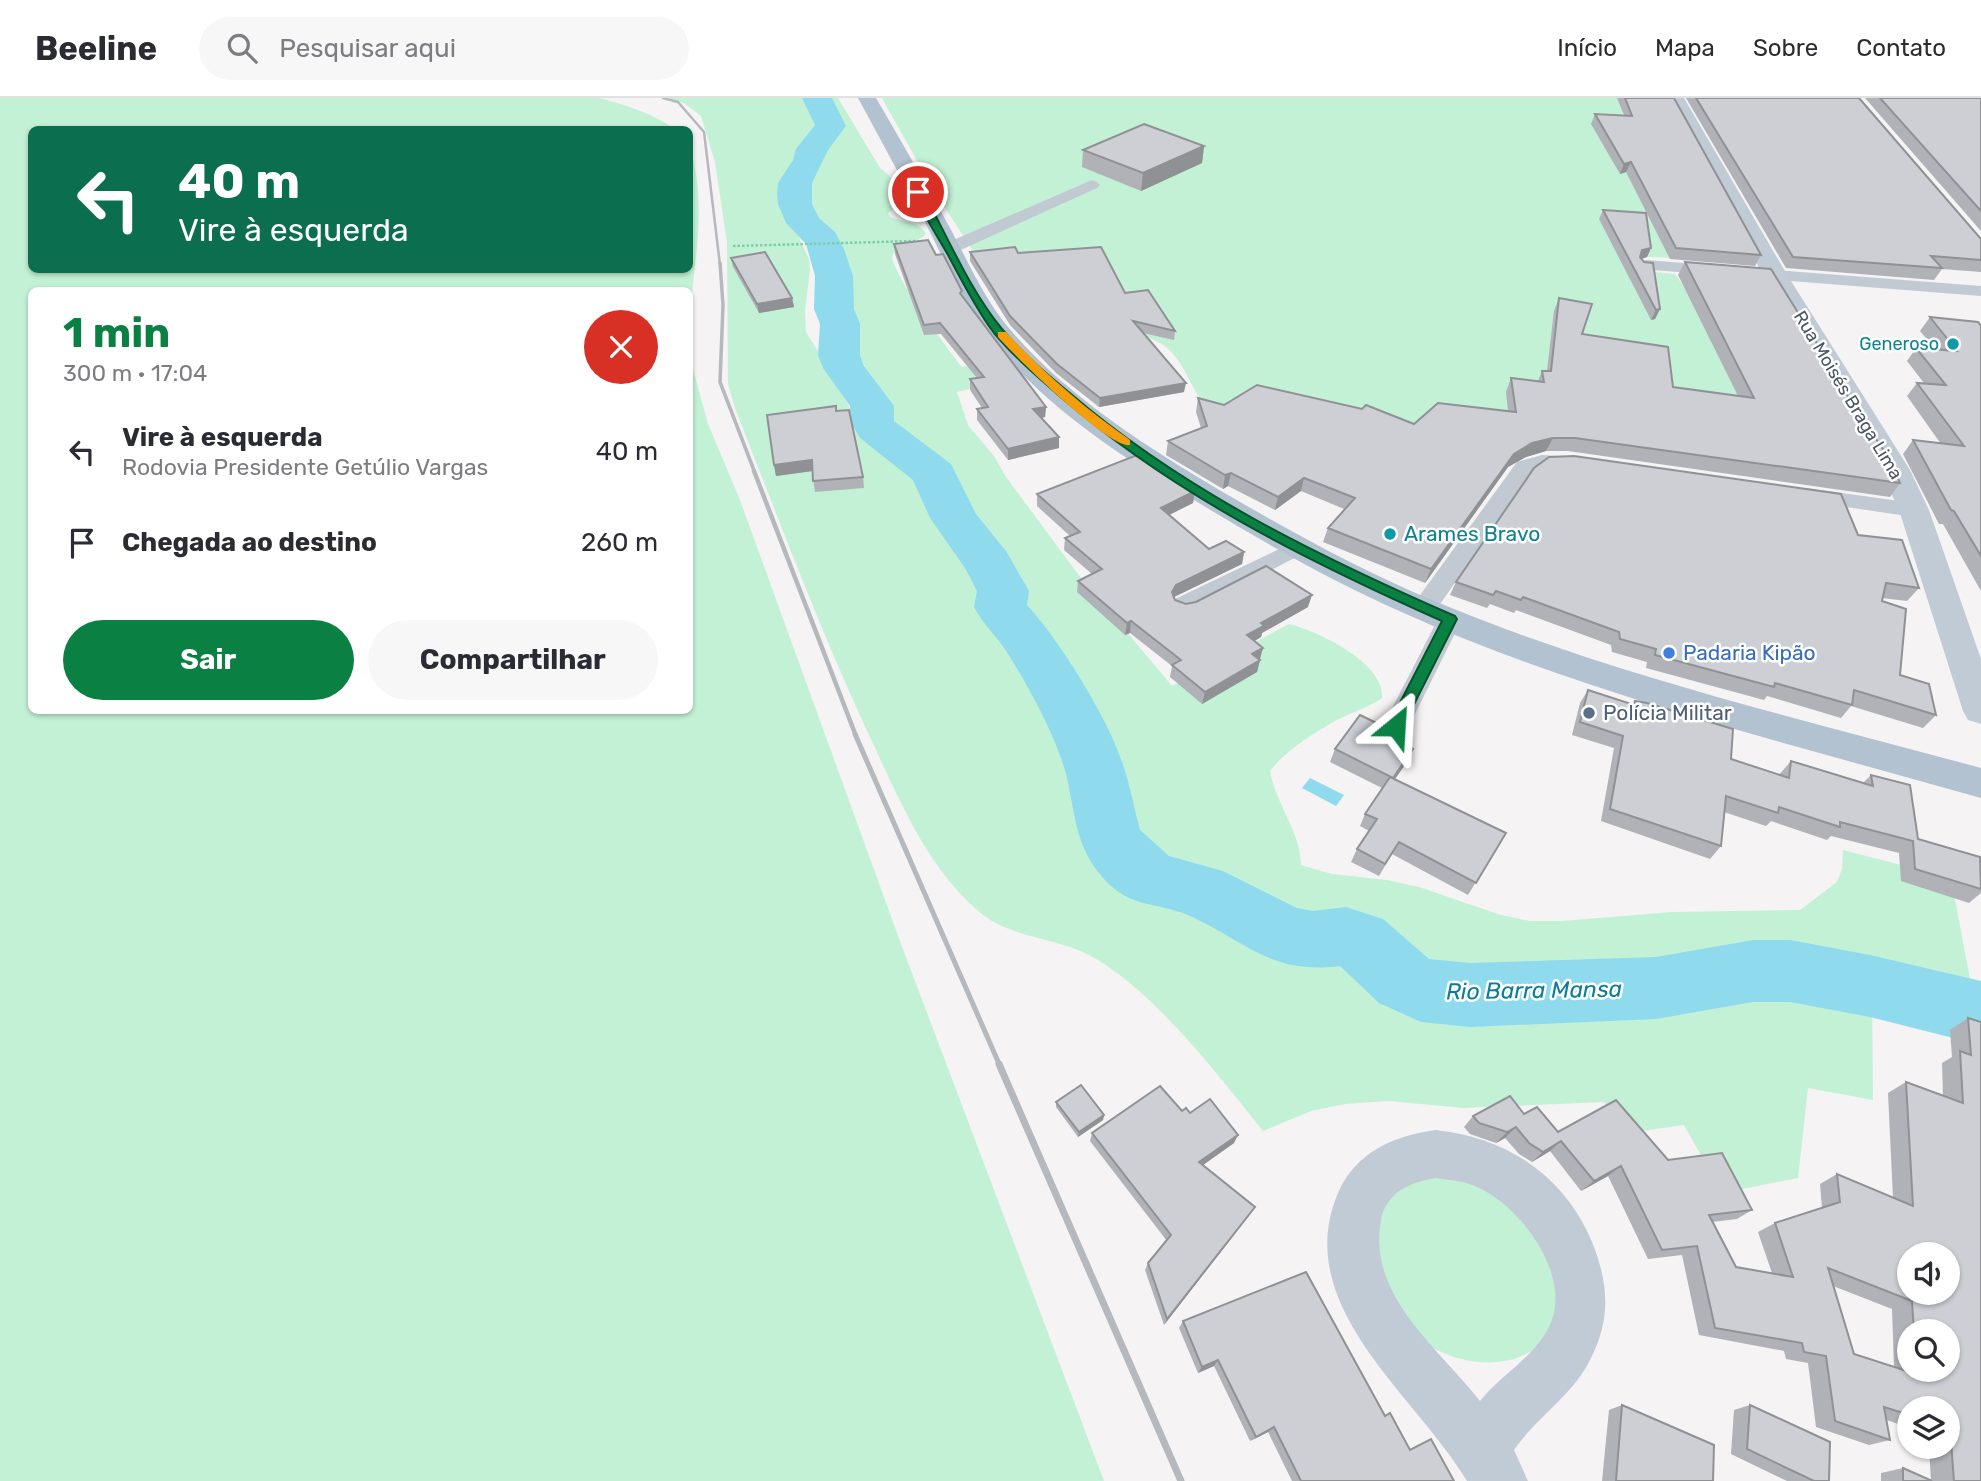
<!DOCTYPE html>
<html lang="pt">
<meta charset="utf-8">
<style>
:root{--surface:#fff;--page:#f7f7f7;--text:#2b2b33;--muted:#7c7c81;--line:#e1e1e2;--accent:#0b8043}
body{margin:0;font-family:Rubik,sans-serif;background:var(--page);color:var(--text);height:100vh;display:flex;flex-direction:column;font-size:26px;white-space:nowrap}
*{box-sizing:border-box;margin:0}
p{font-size:23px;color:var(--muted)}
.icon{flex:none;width:38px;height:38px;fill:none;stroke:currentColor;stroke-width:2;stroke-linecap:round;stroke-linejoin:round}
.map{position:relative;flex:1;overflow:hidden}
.details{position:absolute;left:28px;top:189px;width:665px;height:427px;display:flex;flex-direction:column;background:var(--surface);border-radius:10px;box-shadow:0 2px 5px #0004}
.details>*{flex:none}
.guide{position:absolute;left:28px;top:28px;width:665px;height:147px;border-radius:10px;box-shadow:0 2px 5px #0004;background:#0b6e4f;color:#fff;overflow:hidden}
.tools{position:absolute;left:1897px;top:1144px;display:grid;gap:14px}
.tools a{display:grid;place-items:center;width:63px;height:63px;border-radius:50%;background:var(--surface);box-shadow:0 2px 5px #0004;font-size:35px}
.pin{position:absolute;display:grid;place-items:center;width:60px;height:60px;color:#fff;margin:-30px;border:4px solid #fff;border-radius:50%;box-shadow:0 2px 7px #0007}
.me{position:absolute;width:77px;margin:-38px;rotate:27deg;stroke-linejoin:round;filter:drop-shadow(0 0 5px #0008)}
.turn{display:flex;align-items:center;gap:24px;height:147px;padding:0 35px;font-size:32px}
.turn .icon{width:91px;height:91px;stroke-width:2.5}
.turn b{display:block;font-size:49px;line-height:60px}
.round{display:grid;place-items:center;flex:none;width:74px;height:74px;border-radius:37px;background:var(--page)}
.summary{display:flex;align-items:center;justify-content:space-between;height:119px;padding:0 35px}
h1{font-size:42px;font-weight:700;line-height:52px;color:var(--accent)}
.primary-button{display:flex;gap:14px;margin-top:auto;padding:14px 35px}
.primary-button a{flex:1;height:80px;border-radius:42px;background:var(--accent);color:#fff;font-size:28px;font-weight:700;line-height:80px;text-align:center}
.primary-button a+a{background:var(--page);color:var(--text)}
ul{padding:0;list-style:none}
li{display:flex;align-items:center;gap:21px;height:91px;padding:0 35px}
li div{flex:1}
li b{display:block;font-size:26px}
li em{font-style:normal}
header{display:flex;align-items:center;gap:42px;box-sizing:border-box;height:98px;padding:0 35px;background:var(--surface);border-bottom:2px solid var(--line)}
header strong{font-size:33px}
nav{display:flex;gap:38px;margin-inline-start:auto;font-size:24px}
.search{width:490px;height:63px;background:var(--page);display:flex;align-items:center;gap:18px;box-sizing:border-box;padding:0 24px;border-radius:38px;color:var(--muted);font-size:26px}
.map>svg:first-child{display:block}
</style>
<header>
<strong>Beeline</strong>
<div class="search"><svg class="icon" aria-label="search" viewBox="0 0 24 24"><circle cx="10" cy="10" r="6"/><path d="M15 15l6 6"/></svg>Pesquisar aqui</div>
<nav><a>Início</a><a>Mapa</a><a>Sobre</a><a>Contato</a></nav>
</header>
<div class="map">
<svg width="1981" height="1383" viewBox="0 0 1981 1383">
<rect width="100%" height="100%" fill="#f5f3f3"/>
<g fill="#c3f1d5">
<path d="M0,0H600C625,7 653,15 674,31L32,32V172H690V50C707,103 695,160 690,214V192H32V612H690V216L693,271L708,326L740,402L901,846L1104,1383H0Z"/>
<path d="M668,0H805L818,14L821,27L793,61L781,91L783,106L798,129L800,142L809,161L810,172L805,212L806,234L839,287L860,333L883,350L905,359L917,369L937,415L964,445L982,470L989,483L991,514L995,526L1016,543L1021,555L1022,573L1071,662L1097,746L1111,770L1124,783L1162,807L1210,805L1294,854L1338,859L1381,888L1414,901L1526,908L1588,906L1705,889L1760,884L1804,886L1872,896L1873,1002L1808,990L1798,1080L1722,1095L1684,1027L1635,1034L1604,1004L1464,1010L1388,1003L1345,1006L1311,1013L1263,1033C1217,976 1154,892 1089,857C1053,839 1008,840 977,812C929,770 902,708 876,652C823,540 780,425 735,310L728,286L727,144L715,64L701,18L684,5Z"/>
<path d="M827,0H838L880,70C891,78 902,91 901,105L888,115L890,119C904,125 918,122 926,136C916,147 897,144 892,159C896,181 945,248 962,269L996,262L1013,280L957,294L968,327L994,358L1006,379L1078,476L1172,588L1289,526C1318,533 1385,565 1382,600C1368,610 1352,614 1337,622C1315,634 1285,653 1270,673C1276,707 1300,732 1301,767L1332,776L1387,782L1419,789L1501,817L1530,823H1562L1672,814L1800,812L1837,784L1842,771L1843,752L1951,780L1974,902L1811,866L1759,861L1624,873L1539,886L1475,884L1451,878L1404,850L1380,840L1361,834H1309L1276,810L1243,798L1212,777L1195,773L1165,771L1156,766L1124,724L1116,707L1119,673L1115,657L934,367L917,350L887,331L883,303L861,261L853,241L840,151L834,139L805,106C801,78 829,50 839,24L838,17Z"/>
<path d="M882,0H1626L1622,19L1703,161L1624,158L1630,172L1675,176L1690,198L1820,305L1643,330L1372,389L1204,305C1188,286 1184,261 1162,246L975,156L934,93Z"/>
<path d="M1474,1074C1487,1087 1543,1130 1548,1142C1552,1154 1562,1194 1560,1205C1551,1271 1478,1277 1430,1248C1419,1242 1405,1232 1397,1222C1389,1211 1372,1133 1367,1115L1395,1078Z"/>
</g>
<polygon fill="#90daee" points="1310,680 1344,697 1336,708 1302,690"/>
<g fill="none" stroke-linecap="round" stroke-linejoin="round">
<path fill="#90daee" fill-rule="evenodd" d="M802,0H832L846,28L828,52L812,85V106L819,120L835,134L844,151L853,178L854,211L860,226V257L864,268L894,308V323L951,366L976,416L1006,453L1029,493L1027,507C1058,540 1108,620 1122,664C1130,686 1134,710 1140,732L1169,758L1223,773L1297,810L1313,813L1346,809L1383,821L1429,861L1470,865L1656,859L1753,842H1790L1870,857L1981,883V947L1870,919L1790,904H1753L1656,921L1470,929L1421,924L1379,905L1340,868C1270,877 1246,843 1188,817C1153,803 1127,811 1099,775C1070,739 1076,701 1061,660C1048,624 1028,588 1008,556C998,539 983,527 974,509L977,493L965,470L930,420L913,382L860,340L850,323V308L823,270L818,257L820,226L814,211L815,178L806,146L786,125L778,106L777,96L778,85L793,62L796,51L815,27Z"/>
<polyline stroke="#7ad0a6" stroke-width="2.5" stroke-dasharray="2.5 2" stroke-linecap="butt" points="733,148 915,143"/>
<g fill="#c1cad2" fill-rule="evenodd">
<polygon points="1092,82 1097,84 1100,87 1097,90 954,155 948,156 940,151 942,147"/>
<polygon points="1646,162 1981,188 1981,198 1640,171 1638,167 1640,163"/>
<path d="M1542,357L1586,360L1590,364L1586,368C1568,373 1550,367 1533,374L1433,516L1424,518L1415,516L1412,510L1415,504L1517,364Z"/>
<polygon points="1806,390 1914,405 1922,407 1925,412 1922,417 1914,419 1798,402 1795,397 1798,392"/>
<polygon points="1298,442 1306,444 1309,449 1306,454 1193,513 1184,515 1175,513 1172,507 1175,501"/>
<polygon points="1450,513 1459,515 1462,521 1409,628 1405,635 1396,638 1387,635 1383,628 1438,521 1441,515"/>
</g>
<g fill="#c1cbd6" fill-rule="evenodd">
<polygon points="1666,0 1684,0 1786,175 1910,372 1929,412 1981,561 1981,626 1968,622 1963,613 1899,412 1880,372 1762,175"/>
<path d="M1436,1032C1507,1040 1564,1077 1592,1144C1609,1186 1611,1222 1590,1262C1572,1298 1536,1320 1514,1352L1528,1383H1467C1416,1297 1290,1208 1338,1095C1356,1054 1393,1038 1436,1032ZM1436,1080C1450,1082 1464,1083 1477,1089C1521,1108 1574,1179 1549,1229C1534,1259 1501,1277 1480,1303C1438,1249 1367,1198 1381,1122C1386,1094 1411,1084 1436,1080Z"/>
</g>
<path fill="#b3c2d1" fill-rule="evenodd" d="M858,0H876C901,43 926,86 950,130C968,163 983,199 1008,229C1065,297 1145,348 1221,393C1290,433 1358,471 1432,502C1608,576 1797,620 1981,670V700C1788,645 1590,598 1406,516C1334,484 1266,446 1199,405C1123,360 1042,308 988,237C961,202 944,161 924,122C902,81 880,41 858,0Z"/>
<polyline stroke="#b5b8bd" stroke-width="2.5" points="663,0 678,4 704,34 720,167"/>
<polyline stroke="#b5b8bd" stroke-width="3.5" points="720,165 723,207 720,284 755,375"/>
<polyline stroke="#b5b8bd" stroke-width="4.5" points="754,373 856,638"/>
<polyline stroke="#b5b8bd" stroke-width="5" points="855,636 1000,968"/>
<polyline stroke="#b5b8bd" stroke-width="7" points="999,966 1181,1383"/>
</g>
<g fill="#b0b2b7" fill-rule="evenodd">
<polygon points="1617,0 1674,0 1761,157 1755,168 1670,161 1626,74 1620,76 1591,26 1595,16 1624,17"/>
<polygon points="1686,0 1859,0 1981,141 1981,174 1942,171 1934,182 1786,170"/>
<polygon points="1865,0 1981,0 1981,133"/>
<polygon points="1204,48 1202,65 1141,93 1082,69 1083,52"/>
<polygon points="1603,112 1651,150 1647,159 1642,161 1660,211 1655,221 1651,222 1599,121"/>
<polygon points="894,146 936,157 962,199 1046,309 1045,319 1041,320 1059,350 1008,362 977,322 977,311 982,310 970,292 970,281 977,280 941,236 924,237 895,156"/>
<polygon points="970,154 1018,155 1125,195 1175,233 1174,242 1143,235 1184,294 1099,309 1056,275 1010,227 970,163"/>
<polygon points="731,160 792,200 794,209 759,215 733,169"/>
<polygon points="1685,164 1836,276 1835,278 1900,385 1890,399 1568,353 1546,353 1526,359 1508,369 1425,485 1323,444 1328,430 1344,411 1301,393 1275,412 1228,388 1223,391 1166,357 1168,343 1201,330 1196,314 1198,300 1224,307 1414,326 1508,313 1506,294 1511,280 1538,283 1542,273 1547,273 1554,213 1559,200 1582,236 1673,289 1738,298 1678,177"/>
<polygon points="1930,219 1981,228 1981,493 1943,426 1939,426 1903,356 1913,342 1941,346 1907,298 1917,285 1924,285 1907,263 1916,250 1935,251 1920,233"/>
<polygon points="836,313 863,379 864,390 815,394 812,373 776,378 774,367"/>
<polygon points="1195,393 1193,405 1169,417 1209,451 1244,454 1242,466 1174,499 1175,502 1186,506 1308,509 1262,535 1261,539 1255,543 1260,562 1257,574 1202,606 1170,579 1172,568 1130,535 1125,537 1077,494 1078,483 1092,476 1064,452 1065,440 1070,438 1037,408 1037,396"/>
<polygon points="1858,437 1919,490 1907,503 1882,500 1882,503 1900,577 1936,617 1923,630 1851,608 1841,620 1767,598 1764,602 1646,570 1647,564 1612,554 1611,547 1516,512 1514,515 1490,506 1487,510 1450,497 1456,484"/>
<polygon points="1588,592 1633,606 1635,603 1731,661 1779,677 1791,663 1863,685 1871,677 1918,741 1981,767 1981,795 1969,805 1901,783 1899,755 1831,738 1827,742 1771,723 1766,728 1724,714 1721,748 1710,761 1601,723 1614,650 1572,637 1580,605"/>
<polygon points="1393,633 1390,640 1407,664 1395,681 1506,735 1468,797 1392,756 1379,778 1351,764 1357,751 1369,733 1360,728 1365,716 1382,690 1330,664 1335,651"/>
<path d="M1968,920L1981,924V1383H1881V1375L1903,1370L1931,1383L1929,1349H1948V1311H1909V1330L1887,1322L1890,1342L1869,1347L1816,1329L1808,1265L1786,1261L1784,1253L1699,1237L1682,1157L1648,1161L1608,1078L1581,1093L1550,1053L1532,1064L1519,1056L1505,1040L1496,1045L1470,1036L1464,1029L1473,1018L1524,1016L1558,1034L1668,1062L1752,1112L1737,1121L1712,1124L1736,1169L1772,1175L1758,1134L1775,1125L1822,1110L1820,1086L1837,1076L1893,1100L1888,995L1906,984L1943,998L1942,965L1952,959L1950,932ZM1833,1188L1892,1211L1894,1269L1854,1256ZM1909,1234H1948V1272H1909Z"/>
<polygon points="1056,1004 1104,1017 1103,1022 1078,1039 1056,1009"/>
<polygon points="1182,1013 1190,1015 1234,1045 1203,1067 1250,1116 1164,1227 1145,1172 1148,1165 1167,1143 1090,1043 1092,1035"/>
<polygon points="1183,1223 1385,1318 1410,1352 1454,1383 1292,1383 1268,1334 1250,1343 1214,1268 1198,1275 1179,1230"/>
<polygon points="1622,1307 1713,1383 1602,1383 1609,1312"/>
<polygon points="1750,1307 1829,1383 1787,1383 1731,1356 1734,1312"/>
</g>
<g fill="#909195">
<polygon points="1204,48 1202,65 1141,93 1143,75"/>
<polygon points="1631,64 1626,74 1620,76 1624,66"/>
<polygon points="1651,150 1647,159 1638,162 1642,152"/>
<polygon points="792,200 794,209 759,215 757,206"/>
<polygon points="1660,211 1655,221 1651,222 1656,212"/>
<polygon points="1186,285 1184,294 1099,309 1100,300"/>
<polygon points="1046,309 1045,319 1032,322 1033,311"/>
<polygon points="1059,339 1059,350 1008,362 1008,351"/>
<polygon points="1553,340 1546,353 1526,359 1508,369 1425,485 1431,471 1514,356 1532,345"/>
<polygon points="812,362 813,373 776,378 774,367"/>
<polygon points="1231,375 1228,388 1223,391 1225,377"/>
<polygon points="1304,380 1301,393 1275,412 1278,399"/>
<polygon points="1195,393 1193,405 1159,422 1161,410"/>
<polygon points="1244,454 1242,466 1174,499 1170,506 1172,494 1176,487"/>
<polygon points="1312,497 1308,509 1262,535 1261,539 1244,549 1247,537 1261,525"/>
<polygon points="1131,523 1130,535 1125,537 1127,525"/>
<polygon points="1263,550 1260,561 1249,568 1252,556"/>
<polygon points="1260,562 1257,574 1202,606 1205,594"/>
<polygon points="1413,651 1407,664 1387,692 1393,680"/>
<polygon points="1104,1017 1103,1022 1078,1039 1079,1034"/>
<polygon points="1516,1029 1505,1040 1496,1045 1507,1034"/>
<polygon points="1238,1037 1234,1045 1196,1072 1199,1064"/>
<polygon points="1561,1043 1550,1053 1532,1064 1543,1054"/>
<polygon points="1621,1068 1608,1078 1581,1093 1594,1083"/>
<polygon points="1255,1109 1250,1116 1164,1227 1167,1221"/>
<polygon points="1218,1262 1214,1268 1198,1275 1202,1269"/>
<polygon points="1274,1329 1268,1334 1250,1343 1256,1339"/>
</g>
<g fill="#cdcfd5" stroke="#909195" stroke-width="2" fill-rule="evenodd">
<polygon points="1625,0 1674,0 1761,157 1676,150 1631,64 1624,66 1595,16 1632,18"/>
<polygon points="1696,0 1859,0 1981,141 1981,162 1931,158 1942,170 1793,159"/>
<polygon points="1880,0 1981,0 1981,113"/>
<polygon points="1144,26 1204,48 1143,75 1083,52"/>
<polygon points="1603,112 1646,115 1651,150 1642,152 1640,159 1644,164 1653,165 1660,211 1656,212"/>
<polygon points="928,142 936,157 943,156 962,193 960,195 1046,309 1033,311 1059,339 1008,351 977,311 988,309 970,281 984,279 940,225 924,227 894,146"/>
<polygon points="1015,149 1018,155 1101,149 1125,195 1148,192 1175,233 1133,223 1186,285 1100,300 1057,266 1010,218 970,154"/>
<polygon points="765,154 792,200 757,206 731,160"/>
<polygon points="1685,164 1771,171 1836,276 1833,276 1888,359 1900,385 1575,340 1553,340 1532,345 1514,356 1431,471 1328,430 1355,400 1304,380 1278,399 1231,375 1225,377 1168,343 1207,328 1198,300 1224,307 1257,287 1362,311 1366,307 1414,326 1438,305 1516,314 1511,280 1544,284 1542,273 1551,273 1559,200 1592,206 1582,236 1668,249 1673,289 1754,300"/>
<polygon points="1930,219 1978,224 1981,228 1981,458 1954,413 1951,412 1913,342 1964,348 1917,285 1946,287 1916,250 1957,253"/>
<polygon points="836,308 836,313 849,312 863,379 813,383 812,362 774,367 767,317"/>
<polygon points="1137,357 1195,393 1161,410 1209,451 1226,443 1244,454 1176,487 1172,494 1175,502 1186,506 1196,504 1266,468 1312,497 1261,525 1264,528 1247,537 1263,550 1252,556 1260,562 1205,594 1172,567 1181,562 1131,523 1127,525 1078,483 1102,471 1065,440 1080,434 1037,396"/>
<polygon points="1574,358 1841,396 1858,437 1902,442 1919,490 1886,485 1882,503 1906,511 1900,577 1929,586 1936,617 1854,592 1852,607 1775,585 1774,589 1655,557 1656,551 1620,541 1619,534 1523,499 1521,502 1496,493 1493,497 1456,484 1534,370 1549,359"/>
<polygon points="1588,592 1634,607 1635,603 1647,605 1733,631 1731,661 1789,680 1791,663 1873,688 1871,677 1910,687 1918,741 1980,759 1981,791 1915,771 1913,743 1840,724 1840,729 1779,709 1778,715 1726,698 1721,748 1610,711 1623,638 1580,624"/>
<polygon points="1360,617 1393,633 1389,639 1413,651 1393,680 1335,651"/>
<polygon points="1390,679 1506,735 1476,785 1399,744 1385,766 1357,751 1377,721 1365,716"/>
<path d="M1968,920L1981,924V1383H1954L1950,1330L1948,1329V1311H1909V1317L1884,1309L1890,1342L1835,1323L1826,1258L1804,1254L1802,1245L1715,1230L1697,1148L1662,1152L1621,1068L1594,1083L1561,1043L1543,1054L1529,1045L1516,1029L1507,1034L1479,1025L1473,1018L1510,998L1524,1016L1537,1009L1558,1034L1616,1002L1668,1062L1722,1055L1752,1112L1709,1117L1736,1169L1793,1179L1775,1125L1840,1104L1837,1076L1913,1108L1906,984L1963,1005L1960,953L1971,957ZM1909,1157H1948V1195H1909ZM1828,1170L1912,1203L1914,1234H1948V1272H1915L1916,1276L1854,1256Z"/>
<polygon points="1081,987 1104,1017 1079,1034 1056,1004"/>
<polygon points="1160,988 1182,1013 1186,1010 1190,1015 1210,1001 1238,1037 1199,1064 1255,1109 1167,1221 1148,1165 1171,1137 1092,1035"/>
<polygon points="1306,1174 1385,1318 1390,1315 1410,1352 1431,1341 1454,1383 1301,1383 1274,1329 1256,1339 1218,1262 1202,1269 1183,1223"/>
<polygon points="1622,1307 1714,1347 1713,1383 1616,1383"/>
<polygon points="1750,1307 1830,1344 1829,1383 1814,1383 1747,1351"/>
<polygon points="1903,1370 1932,1383 1903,1383"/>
</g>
<path fill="#0b8043" stroke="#07532c" stroke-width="2" d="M915,92L923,94C948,139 969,191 1002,231C1023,256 1047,276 1071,296C1184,393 1320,459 1455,518L1457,521L1401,632H1390L1388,628L1442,523C1309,464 1175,397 1063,301C1039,280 1015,260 994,235C976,211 962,183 948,157C940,142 916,107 915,92Z"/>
<path fill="#f59e0b" d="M998,234H1006C1043,274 1085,311 1130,342V347C1108,350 1016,259 998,239Z"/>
<g fill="#0f9aa8" stroke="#fff" stroke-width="2.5">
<circle cx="1953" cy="246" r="7"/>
<circle cx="1390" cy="436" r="7"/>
</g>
<circle fill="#3f7fe0" stroke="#fff" stroke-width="2.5" cx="1669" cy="555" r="7"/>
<circle fill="#5c6f8a" stroke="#fff" stroke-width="2.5" cx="1589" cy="615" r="7"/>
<g text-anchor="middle" stroke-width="5" stroke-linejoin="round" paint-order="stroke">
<g font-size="18" fill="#0d838f" stroke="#fff" text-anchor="end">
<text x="1939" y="252">Generoso</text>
</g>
<g font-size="18" fill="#4a5661" stroke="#fff">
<text transform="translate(1848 297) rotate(59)" y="6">Rua Moisés Braga Lima</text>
</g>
<g font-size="21" fill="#0d838f" stroke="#fff" text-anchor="start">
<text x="1404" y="443">Arames Bravo</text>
</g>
<g font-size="21" fill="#366cbe" stroke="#fff" text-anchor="start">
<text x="1683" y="562">Padaria Kipão</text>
</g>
<g font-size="21" fill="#4e5e75" stroke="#fff" text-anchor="start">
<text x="1603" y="622">Polícia Militar</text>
</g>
<g font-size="23" font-style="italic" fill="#0c7c9b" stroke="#fff">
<text transform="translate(1534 892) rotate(-1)" y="8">Rio Barra Mansa</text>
</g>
</g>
</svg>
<div class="tools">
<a><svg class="icon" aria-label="sound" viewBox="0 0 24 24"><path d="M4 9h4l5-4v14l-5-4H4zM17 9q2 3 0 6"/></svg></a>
<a><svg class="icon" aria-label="search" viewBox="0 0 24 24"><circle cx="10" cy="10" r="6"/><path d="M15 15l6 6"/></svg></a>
<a><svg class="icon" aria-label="layers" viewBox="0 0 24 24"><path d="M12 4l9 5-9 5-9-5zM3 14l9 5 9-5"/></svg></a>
</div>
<div class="pin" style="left:918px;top:94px;background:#d93025"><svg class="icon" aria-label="arrive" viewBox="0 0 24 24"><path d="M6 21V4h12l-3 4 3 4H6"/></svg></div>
<svg class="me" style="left:1396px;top:628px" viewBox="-20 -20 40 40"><path d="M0-17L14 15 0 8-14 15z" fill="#0b8043" stroke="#fff" stroke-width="4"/></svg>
<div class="guide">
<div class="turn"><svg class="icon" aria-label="left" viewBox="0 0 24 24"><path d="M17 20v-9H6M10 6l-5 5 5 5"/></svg><div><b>40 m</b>Vire à esquerda</div></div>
</div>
<section class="details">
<div class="summary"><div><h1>1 min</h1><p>300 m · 17:04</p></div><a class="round" style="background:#d93025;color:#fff"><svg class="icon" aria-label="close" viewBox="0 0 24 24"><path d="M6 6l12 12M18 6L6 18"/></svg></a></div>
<ul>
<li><svg class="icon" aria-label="left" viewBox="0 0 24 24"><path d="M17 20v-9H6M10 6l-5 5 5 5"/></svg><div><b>Vire à esquerda</b><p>Rodovia Presidente Getúlio Vargas</p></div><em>40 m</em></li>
<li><svg class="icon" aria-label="arrive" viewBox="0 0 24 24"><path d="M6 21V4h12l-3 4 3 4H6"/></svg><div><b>Chegada ao destino</b></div><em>260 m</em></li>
</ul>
<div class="primary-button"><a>Sair</a><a>Compartilhar</a></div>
</section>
</div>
